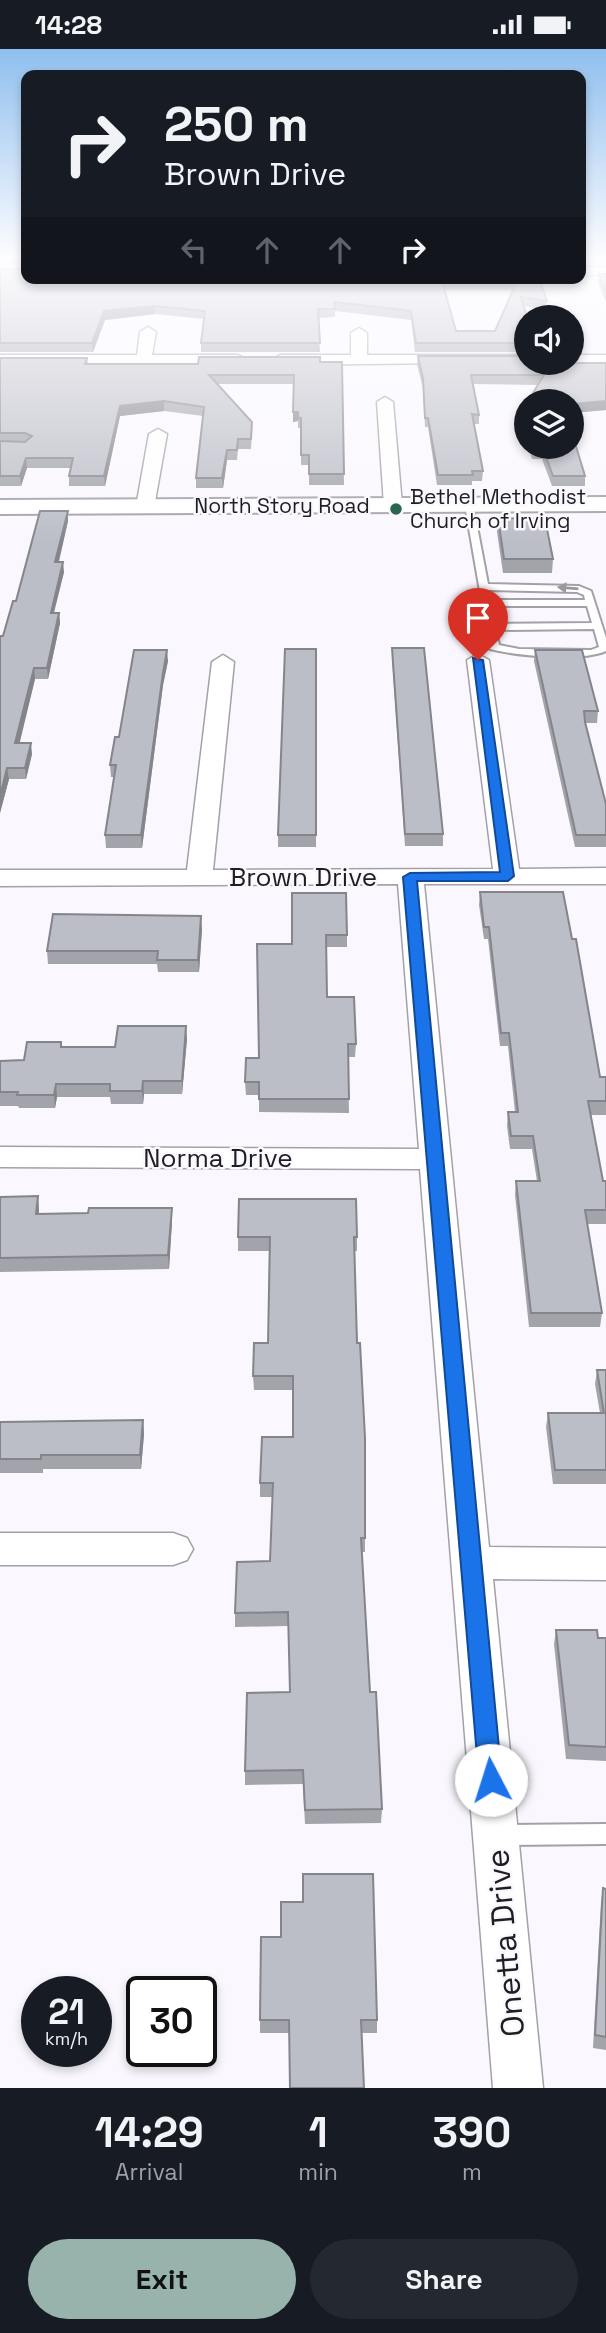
<!DOCTYPE html>
<style>
:root{--surface:#171b24;--page:#242831;--text:#f1f3f6;--muted:#9ea1a6;--accent:#97b3ab}
body{margin:0;font-family:"Space Grotesk",sans-serif;background:var(--page);color:var(--text);height:100vh;display:flex;flex-direction:column;font-size:26px;white-space:nowrap}
*{box-sizing:border-box;margin:0}
p{font-size:23px;color:var(--muted)}
.icon{flex:none;width:38px;height:38px;fill:none;stroke:currentColor;stroke-width:2;stroke-linecap:round;stroke-linejoin:round}
.map{position:relative;height:2039px;overflow:hidden}
.side{display:flex;flex-direction:column;background:var(--surface);flex:1}
.side>*{flex:none}
.guide{position:absolute;left:21px;top:21px;width:565px;height:214px;border-radius:14px;box-shadow:0 4px 10px #0003;background:#171b24;color:var(--text);overflow:hidden}
.fabs{position:absolute;left:514px;top:256px;display:grid;gap:14px}
.fabs a{display:grid;place-items:center;width:70px;height:70px;border-radius:50%;background:var(--surface);box-shadow:0 4px 10px #0003;font-size:35px}
.speed{position:absolute;left:21px;top:1927px;display:flex;gap:14px;font-size:35px;font-weight:700;text-align:center}
.speed>*{display:grid;place-content:center;width:91px;height:91px;border-radius:50%;background:var(--surface);box-shadow:0 4px 10px #0003;line-height:1}
.speed small{font-size:18px;font-weight:400}
.speed .limit{border:4px solid #111;border-radius:10px;background:#fff;color:#111}
.pin{position:absolute;display:grid;place-items:center;width:60px;height:60px;color:#fff;margin:-72px -30px;border-radius:50% 50% 50% 0;rotate:-45deg;box-shadow:0 0 7px #0007}
.pin .icon{rotate:45deg}
.me{position:absolute;width:77px;margin:-38px;rotate:355deg;stroke-linejoin:round;filter:drop-shadow(0 0 5px #0008)}
.turn{display:flex;align-items:center;gap:24px;height:147px;padding:0 28px;font-size:32px}
.turn .icon{width:91px;height:91px;stroke-width:2.5}
.turn b{display:block;font-size:49px;line-height:60px}
.lanes{display:flex;align-items:center;height:66px;padding:0 28px;background:#0003;justify-content:center;gap:35px;direction:ltr}
.lanes .off{opacity:.35}
.eta{display:flex;justify-content:space-evenly;align-items:center;height:119px;text-align:center}
.eta b{font-size:42px;font-weight:800;line-height:49px}
.primary-button{display:flex;gap:14px;margin-top:auto;padding:14px 28px}
.primary-button a{flex:1;height:80px;border-radius:42px;background:var(--accent);color:#111;font-size:28px;font-weight:800;line-height:80px;text-align:center}
.primary-button a+a{background:var(--page);color:var(--text)}
.status{display:flex;justify-content:space-between;align-items:center;height:49px;padding:0 35px;background:var(--surface);direction:ltr}
.status svg{height:19px;fill:currentColor}
.map>svg:first-child{display:block}
</style>
<div class="status"><b>14:28</b><svg viewBox="0 0 49 12"><path d="M0 12V9h3v3zM5 12V6h3v6zM10 12V3h3v9zM15 12V0h3v12zM26 1h20v11H26zM47 4h2v5h-2z"/></svg></div>
<div class="map">
<svg width="606" height="2039" viewBox="0 0 606 2039">
<rect width="100%" height="100%" fill="#faf8fe"/>
<g fill="none" stroke-linecap="round" stroke-linejoin="round">
<g stroke="#a4a0a9" stroke-width="4">
<g id="service">
<path d="M469,453L473,456L488,535L579,537L591,542L606,589V602C581,613 518,607 490,600L465,456ZM489,541L577,543L584,546L585,551H491ZM492,557H587L592,574L495,575ZM594,580L599,598L591,601L519,600L499,596L496,581Z"/>
<polygon points="606,1775 606,1795 499,1796 492,1793 488,1786 492,1779 499,1776"/>
</g>
</g>
<g stroke="#a4a0a9" stroke-width="3">
<g id="minor">
<rect x="581" y="218" width="25" height="8"/>
<polygon points="148,278 156,283 152,306 238,306 246,311 238,316 0,316 0,306 137,306 140,283"/>
<polygon points="359,279 367,284 367,306 527,306 527,313 533,313 280,316 272,311 280,306 351,306 351,284"/>
<polygon points="572,306 606,306 606,316 566,314 572,313"/>
<polygon points="385,348 393,353 402,456 393,462 384,456 377,353"/>
<polygon points="158,380 167,385 154,458 145,464 136,458 149,385"/>
<polygon points="478,605 489,611 519,820 606,819 606,835 424,835 489,1498 606,1499 606,1531 493,1530 543,2039 493,2039 420,1120 0,1118 0,1098 419,1100 398,835 0,837 0,821 187,821 212,613 223,606 234,613 213,821 493,820 467,611"/>
<polygon points="0,1484 173,1484 187,1489 193,1500 187,1511 173,1516 0,1516"/>
</g>
</g>
<g stroke="#a4a0a9" stroke-width="4">
<polygon id="secondary" points="606,448 606,462 0,465 0,451"/>
</g>
<use href="#service" fill="#fff" fill-rule="evenodd"/>
<use href="#minor" fill="#fff" fill-rule="evenodd"/>
<use href="#secondary" fill="#fff" fill-rule="evenodd"/>
</g>
<g fill="#a2a3ab" fill-rule="evenodd">
<polygon points="9,210 26,210 26,216 10,215"/>
<path d="M0,222L26,229H539L547,252L546,261L524,257L527,268V303H415L411,271L335,262V268L318,269L320,303H201V294L204,270L155,265L105,271L93,303H0ZM444,241H513L495,282H456Z"/>
<polygon points="599,225 606,225 606,253 598,234"/>
<polygon points="418,307 544,326 606,314 606,361 572,364 539,336 473,335 479,366 479,375 474,375 483,422 482,432 472,432 472,436 437,436 428,378 425,378 423,339 417,316"/>
<polygon points="0,309 87,309 88,315 342,313 344,436 309,436 309,416 301,416 301,379 298,379 298,372 293,373 293,335 217,335 252,383 251,400 238,400 237,411 227,411 223,439 196,439 196,429 203,367 164,362 120,367 105,437 69,437 69,427 71,419 27,419 21,437 0,437"/>
<polygon points="527,354 527,397 572,397 585,427 585,437 552,437 542,410 532,410 529,400 526,400 519,374 520,365"/>
<polygon points="68,462 68,472 59,513 64,523 54,564 59,564 60,574 48,630 35,630 19,694 32,705 26,730 9,730 0,764 3,587 16,552"/>
<polygon points="498,469 553,510 552,524 503,524 497,483"/>
<polygon points="392,599 443,785 443,797 405,797 392,610"/>
<polygon points="316,600 316,798 278,798 278,786"/>
<polygon points="535,601 598,662 597,674 585,674 606,755 606,798 575,798 534,612"/>
<polygon points="168,612 163,636 142,799 106,799 105,786 114,728 111,728 110,716 119,688"/>
<polygon points="480,843 600,1028 606,1028 606,1066 591,1066 603,1132 606,1132 606,1175 587,1175 602,1264 600,1278 529,1278 515,1146 516,1132 537,1132 532,1100 510,1100 507,1077 508,1063 515,1063 508,997 500,997 488,890 484,890 479,856"/>
<polygon points="292,844 347,886 347,898 326,898 327,948 356,995 355,1008 348,1008 349,1064 259,1063 259,1046 246,1046 245,1033 259,1009 292,895"/>
<polygon points="202,880 199,923 158,923 157,915 48,915 47,902"/>
<polygon points="187,990 182,1045 144,1045 143,1055 111,1055 110,1048 57,1048 55,1059 19,1059 18,1057 0,1057 0,1012 24,1011 62,998 115,998"/>
<polygon points="38,1147 39,1165 172,1172 169,1220 0,1223 0,1148"/>
<polygon points="238,1188 357,1188 357,1202 354,1202 365,1489 365,1503 362,1503 370,1643 382,1760 381,1774 305,1775 303,1735 245,1736 245,1722 290,1643 288,1577 235,1578 235,1564 270,1512 273,1448 260,1448 260,1434 293,1388 293,1341 254,1341 253,1327 268,1294 269,1202 238,1202"/>
<polygon points="597,1321 606,1321 606,1435 553,1435 546,1378 548,1364 600,1364 595,1335"/>
<polygon points="143,1371 144,1385 141,1420 43,1420 43,1424 0,1424 0,1373"/>
<polygon points="556,1581 598,1589 606,1589 606,1712 566,1710 554,1595"/>
<polygon points="603,1839 606,1840 606,2001 593,1999 601,1853"/>
<polygon points="281,1888 377,1971 377,1984 260,1984 260,1971"/>
</g>
<g fill="#84858b">
<polygon points="154,257 155,265 105,271 93,303 92,294 104,262"/>
<polygon points="164,352 164,362 120,367 105,437 104,427 120,357"/>
<polygon points="606,352 606,361 572,364 572,355"/>
<polygon points="293,363 298,363 298,372 293,373"/>
<polygon points="227,401 227,411 223,439 222,429"/>
<polygon points="26,409 27,419 21,437 20,427"/>
<polygon points="68,462 68,472 56,523 55,513"/>
<polygon points="63,513 64,523 51,574 51,564"/>
<polygon points="59,564 60,574 48,630 47,619"/>
<polygon points="167,601 168,612 163,636 142,799 141,786 163,624"/>
<polygon points="34,619 35,630 17,705 15,694"/>
<polygon points="31,694 32,705 26,730 25,719"/>
<polygon points="7,719 9,730 0,764 0,747"/>
<polygon points="201,867 202,880 199,923 198,911"/>
<polygon points="186,977 187,990 182,1045 182,1032"/>
<polygon points="143,1032 144,1045 143,1055 142,1042"/>
<polygon points="56,1035 57,1048 55,1059 54,1046"/>
<polygon points="38,1147 39,1161 37,1178 36,1165"/>
<polygon points="172,1159 172,1172 169,1220 168,1206"/>
<polygon points="143,1371 144,1385 141,1420 140,1406"/>
</g>
<g fill="#bcbec7" stroke="#84858b" stroke-width="2" fill-rule="evenodd">
<path d="M3,220H26V229H539L547,252L521,248L527,268V294H416L411,262L334,253L335,260H318L320,294H201L205,262L154,257L104,262L92,294H0V222ZM442,232H517L495,282H456Z"/>
<polygon points="599,225 606,225 606,243"/>
<polygon points="418,307 527,307 527,313 541,313 544,326 552,314 606,314 606,352 572,355 572,352 528,352 544,326 471,326 479,366 472,365 483,422 472,422 473,426 438,426 428,369 425,369 423,330"/>
<polygon points="199,308 320,308 320,313 342,313 344,425 309,425 309,406 301,406 301,369 298,369 298,363 293,363 294,326 209,326 252,373 251,390 238,390 237,401 227,401 222,429 196,429 204,358 164,352 120,357 104,427 69,427 73,409 26,409 20,427 0,427 0,392 25,393 32,387 25,384 0,384 0,309 87,309 85,315 198,315"/>
<polygon points="527,354 527,390 526,390 520,365"/>
<polygon points="572,384 585,427 553,427 543,400 532,400 532,397 572,397"/>
<polygon points="40,462 68,462 55,513 63,513 51,564 59,564 47,619 34,619 15,694 31,694 25,719 7,719 0,747 0,587 3,587 13,552 16,552"/>
<polygon points="498,469 545,470 553,510 504,510"/>
<polygon points="392,599 424,599 443,785 405,785"/>
<polygon points="285,600 316,600 316,786 278,786"/>
<polygon points="134,601 167,601 163,624 141,786 105,786 116,716 110,716 115,688 119,688"/>
<polygon points="535,601 582,601 598,662 584,662 585,673 606,755 606,786 576,786"/>
<polygon points="480,843 563,843 572,890 576,890 600,1028 606,1028 606,1052 588,1052 603,1132 606,1132 606,1161 585,1161 602,1264 531,1264 516,1132 540,1132 533,1087 511,1087 508,1063 518,1063 509,984 501,984 489,878 484,878"/>
<polygon points="292,844 346,844 347,886 326,886 327,948 354,948 356,995 348,995 349,1050 259,1050 259,1033 245,1033 246,1009 259,1009 257,895 292,895"/>
<polygon points="53,865 201,867 198,911 157,911 158,902 47,902"/>
<polygon points="118,977 186,977 182,1032 143,1032 142,1042 110,1042 110,1035 56,1035 54,1046 17,1046 18,1043 0,1043 0,1012 24,1011 27,993 61,993 61,998 115,998"/>
<polygon points="38,1147 36,1165 88,1164 89,1159 172,1159 168,1206 0,1209 0,1148"/>
<polygon points="239,1150 356,1150 357,1188 354,1188 357,1294 360,1294 365,1389 365,1489 361,1489 370,1643 376,1643 382,1760 305,1761 303,1721 245,1722 247,1644 290,1643 288,1563 235,1564 237,1513 270,1512 273,1434 260,1434 262,1388 293,1388 293,1327 253,1327 254,1294 268,1294 270,1188 238,1188"/>
<polygon points="597,1321 606,1321 606,1421 555,1421 548,1364 604,1364"/>
<polygon points="143,1371 140,1406 41,1406 41,1410 0,1410 0,1373"/>
<polygon points="556,1581 597,1581 598,1589 606,1589 606,1698 569,1696"/>
<polygon points="303,1825 373,1825 377,1971 361,1971 364,2039 290,2039 289,1971 260,1971 261,1888 281,1888 281,1853 303,1853"/>
<polygon points="603,1839 606,1840 606,1988 595,1986"/>
</g>
<defs><path id="oneway-solid" d="M-6-.8H1V-3.2L6.5 0L1 3.2V.8H-6Z" transform="scale(1.75)"/></defs>
<use fill="#9a999b" href="#oneway-solid" transform="translate(568 539) rotate(-175)"/>
<linearGradient id="sky" x2="0" y2="1"><stop stop-color="#8fbfee"/><stop offset="0.42" stop-color="#fdfcff"/><stop offset="1" stop-color="#fdfcff" stop-opacity="0"/></linearGradient>
<rect width="606" height="495" fill="url(#sky)"/>
<polygon fill="#1a73e8" stroke="#114b97" stroke-width="2" points="473,609 483,611 514,827 508,832 417,832 502,1731 499,1739 491,1742 482,1739 479,1731 403,828 410,824 500,823"/>
<circle fill="#29654f" stroke="#faf8fe" stroke-width="2.5" cx="396" cy="460" r="7"/>
<g text-anchor="middle" stroke-width="5" stroke-linejoin="round" paint-order="stroke">
<g font-size="21" fill="#1e1d20" stroke="#faf8fe" text-anchor="start">
<text x="410" y="455">Bethel Methodist<tspan x="410" dy="24">Church of Irving</tspan></text>
</g>
<g font-size="21" fill="#1e1d20" stroke="#faf8fe">
<text x="282" y="464">North Story Road</text>
</g>
<g font-size="26" fill="#1e1d20" stroke="#faf8fe">
<text x="303" y="837">Brown Drive</text>
<text x="218" y="1118">Norma Drive</text>
</g>
<g font-size="32" fill="#1e1d20" stroke="#faf8fe">
<text transform="translate(505 1894) rotate(-95)" y="11">Onetta Drive</text>
</g>
</g>
</svg>
<div class="fabs">
<a><svg class="icon" aria-label="sound" viewBox="0 0 24 24"><path d="M4 9h4l5-4v14l-5-4H4zM17 9q2 3 0 6"/></svg></a>
<a><svg class="icon" aria-label="layers" viewBox="0 0 24 24"><path d="M12 4l9 5-9 5-9-5zM3 14l9 5 9-5"/></svg></a>
</div>
<div class="speed"><div>21<small>km/h</small></div><div class="limit">30</div></div>
<div class="pin" style="left:478px;top:611px;background:#d93025"><svg class="icon" aria-label="arrive" viewBox="0 0 24 24"><path d="M6 21V4h12l-3 4 3 4H6"/></svg></div>
<svg class="me" style="left:491px;top:1731px" viewBox="-20 -20 40 40"><circle r="19" fill="#fff"/><path d="M0-13L10 11 0 6-10 11z" fill="#1a73e8"/></svg>
<div class="guide">
<div class="turn"><svg class="icon" aria-label="right" viewBox="0 0 24 24"><path d="M7 20v-9h11M14 6l5 5-5 5"/></svg><div><b>250 m</b>Brown Drive</div></div>
<div class="lanes"><svg class="icon off" aria-label="left" viewBox="0 0 24 24"><path d="M17 20v-9H6M10 6l-5 5 5 5"/></svg><svg class="icon off" aria-label="ahead" viewBox="0 0 24 24"><path d="M12 20V5M6 11l6-6 6 6"/></svg><svg class="icon off" aria-label="ahead" viewBox="0 0 24 24"><path d="M12 20V5M6 11l6-6 6 6"/></svg><svg class="icon" aria-label="right" viewBox="0 0 24 24"><path d="M7 20v-9h11M14 6l5 5-5 5"/></svg></div>
</div>
</div>
<section class="side">
<div class="eta">
<div><b>14:29</b><p>Arrival</p></div>
<div><b>1</b><p>min</p></div>
<div><b>390</b><p>m</p></div>
</div>
<div class="primary-button"><a>Exit</a><a>Share</a></div>
</section>
